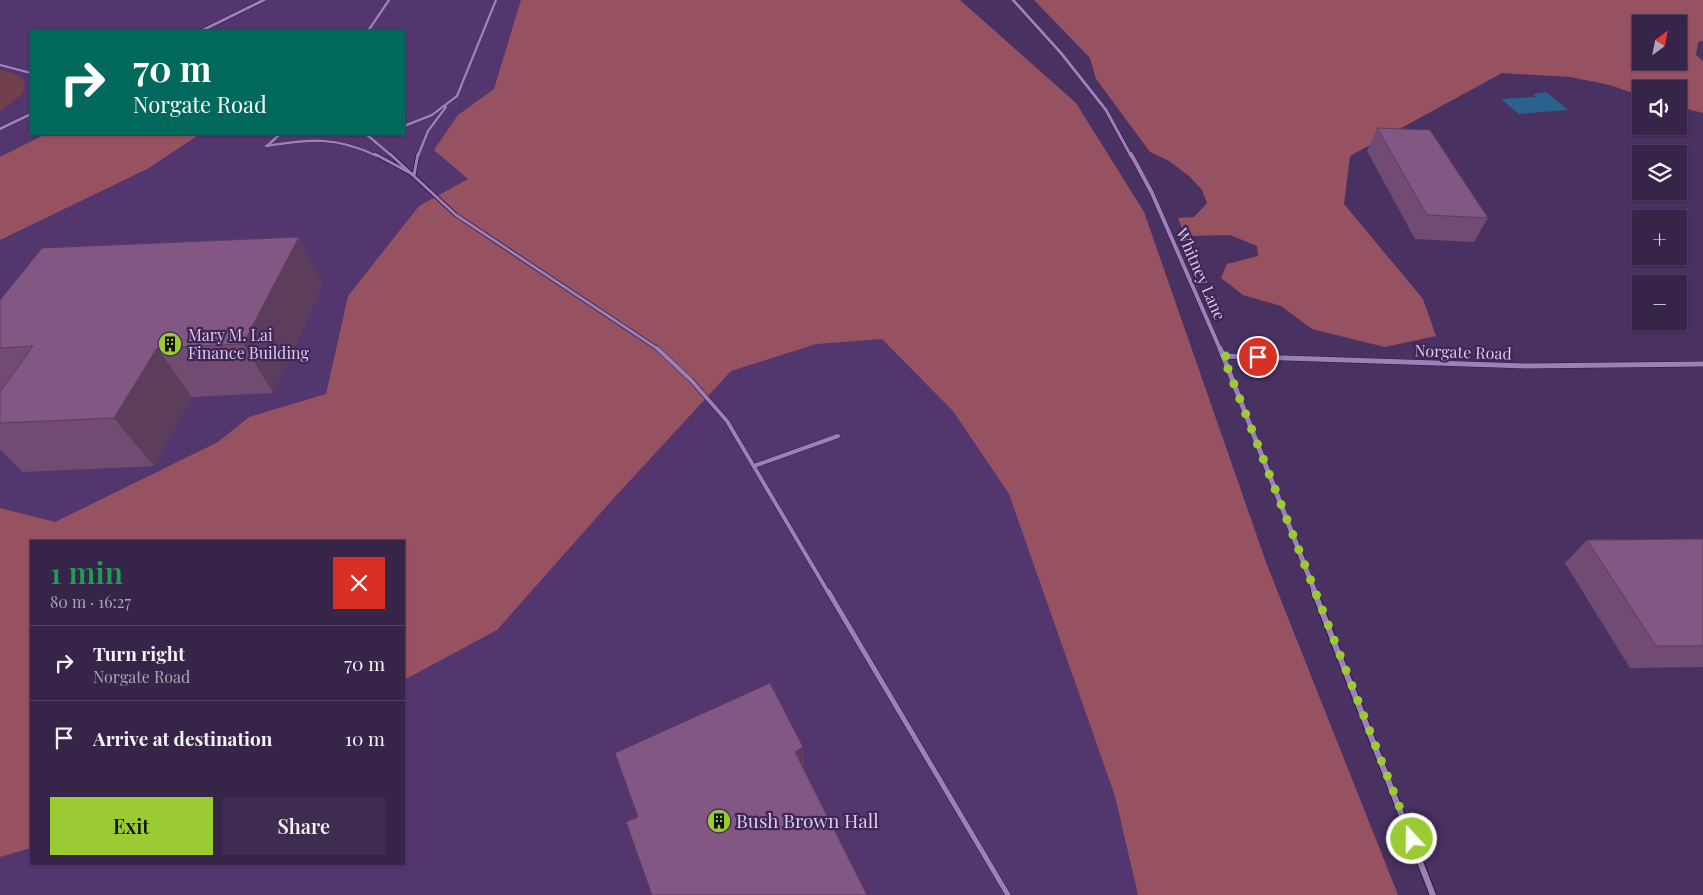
<!DOCTYPE html>
<meta charset="utf-8">
<style>
:root{--surface:#372549;--page:#3e2d50;--text:#f1f3f6;--muted:#aaa5b4;--line:#514261;--accent:#9bcb33}
body{margin:0;font-family:"Playfair Display",serif;background:var(--page);color:var(--text);height:100vh;display:flex;flex-direction:column;font-size:19px;white-space:nowrap}
*{box-sizing:border-box;margin:0}
p{font-size:16px;color:var(--muted)}
.icon{flex:none;width:28px;height:28px;fill:none;stroke:currentColor;stroke-width:2;stroke-linecap:round;stroke-linejoin:round}
.map{position:relative;flex:1;overflow:hidden}
.details{position:absolute;left:30px;top:540px;width:375px;height:325px;display:flex;flex-direction:column;background:var(--surface);border-radius:0px;box-shadow:0 1px 4px #0004,0 0 0 1px var(--line)}
.details>*{flex:none}
.banner{position:absolute;left:30px;top:30px;width:375px;height:105px;border-radius:0px;box-shadow:0 1px 4px #0004,0 0 0 1px var(--line);background:#00695c;color:#fff;overflow:hidden}
.needle{width:32px;rotate:32deg}
.fabs{position:absolute;left:1632px;top:15px;display:grid;gap:10px}
.fabs a{display:grid;place-items:center;width:55px;height:55px;border-radius:0px;background:var(--surface);box-shadow:0 1px 4px #0004,0 0 0 1px var(--line);font-size:25px}
.pin{position:absolute;display:grid;place-items:center;width:42px;height:42px;color:#fff;margin:-21px;border:2px solid #fff;border-radius:50%;box-shadow:0 1px 5px #0007}
.me{position:absolute;width:55px;margin:-28px;rotate:339deg;stroke-linejoin:round;filter:drop-shadow(0 0 4px #0008)}
.turn{display:flex;align-items:center;gap:18px;height:105px;padding:0 20px;font-size:22px}
.turn .icon{width:65px;height:65px;stroke-width:2.5}
.turn b{display:block;font-size:35px;line-height:42px}
.round{display:grid;place-items:center;flex:none;width:52px;height:52px;border-radius:0px;background:var(--page)}
.headline{display:flex;align-items:center;justify-content:space-between;height:85px;padding:0 20px}
h1{font-size:30px;font-weight:600;line-height:38px;color:#1e9e55}
.cta{display:flex;gap:10px;margin-top:auto;padding:10px 20px}
.cta a{flex:1;height:58px;border-radius:0px;background:var(--accent);color:#111;font-size:20px;font-weight:600;line-height:58px;text-align:center}
.cta a+a{background:var(--page);color:var(--text)}
ul{padding:0;list-style:none}
li{display:flex;align-items:center;gap:15px;height:75px;padding:0 20px;border-top:1px solid var(--line)}
li div{flex:1}
li b{display:block;font-size:19px}
li em{font-style:normal}
.map>svg:first-child{display:block}
</style>
<div class="map">
<svg width="1703" height="895" viewBox="0 0 1703 895">
<rect width="100%" height="100%" fill="#493161"/>
<path fill="#53366e" fill-rule="evenodd" d="M0,0H960L1076,103L1144,212L1267,565L1398,895H0ZM31,31H404V134H31ZM31,541H404V864H31Z"/>
<polygon fill="#72404b" points="0,70 13,73 23,78 25,85 22,94 0,111"/>
<g fill="#975262" fill-rule="evenodd">
<polygon points="521,0 960,0 1076,103 1144,212 1267,565 1398,895 1138,895 1115,796 1009,494 953,411 882,339 816,344 731,371 613,499 497,630 404,680 404,541 31,541 31,848 0,857 0,508 55,522 218,442 249,417 326,394 348,296 419,206 468,179 434,150 458,115 494,89"/>
<path d="M1034,0H1703V41L1698,42L1696,55L1703,61V113L1679,107V89H1641V96L1610,85L1570,77L1502,73L1350,156L1344,204L1423,299L1436,336L1385,347L1312,329L1281,306L1243,295L1221,278L1227,264L1258,256L1257,246L1230,235L1185,236L1178,218L1194,217L1207,203L1202,190L1189,176L1169,161L1150,152L1096,79L1090,58ZM1641,24H1679V61H1641Z"/>
<polygon points="46,134 200,134 149,168 0,240 0,157"/>
</g>
<polygon fill="#2a618e" points="1546,92 1568,110 1519,114 1501,99 1536,97 1533,94"/>
<g fill="none" stroke-linecap="round" stroke-linejoin="round">
<g stroke="#2f1645" stroke-width="3">
<g id="service-far3">
<polyline points="368,31 389,0"/>
<polyline points="0,65 31,73"/>
<polyline points="404,126 432,115 457,96 496,0"/>
<polyline points="366,134 392,156"/>
<path d="M266,146C310,139 336,136 377,156"/>
<polyline points="267,146 280,134"/>
<polyline points="418,156 428,131 446,107"/>
</g>
</g>
<g stroke="#2f1645" stroke-width="4.5">
<g id="service-far2">
<polyline points="375,154 414,175 418,154"/>
<polyline points="390,154 456,215 658,349"/>
</g>
</g>
<g stroke="#2f1645" stroke-width="5">
<g id="service-far1">
<polyline points="657,348 691,380 727,421 828,592"/>
<polyline points="754,466 838,436"/>
</g>
</g>
<g stroke="#2f1645" stroke-width="6">
<polyline id="service" points="828,591 1008,895"/>
</g>
<g stroke="#2f1645" stroke-width="4">
<g id="minor-far3">
<polyline points="1013,0 1061,53 1106,110 1131,156"/>
<polyline points="201,31 264,0"/>
<polyline points="0,129 31,114"/>
</g>
</g>
<g stroke="#2f1645" stroke-width="5">
<polyline id="minor-far2" points="1131,154 1152,193 1220,349"/>
</g>
<g stroke="#2f1645" stroke-width="6">
<g id="minor-far1">
<polyline points="1220,348 1315,592"/>
<polyline points="1223,356 1527,366 1703,364"/>
</g>
</g>
<g stroke="#2f1645" stroke-width="8">
<polyline id="minor" points="1314,591 1433,895"/>
</g>
<use href="#service-far3" stroke="#9b81b8" stroke-width="2.5"/>
<use href="#service-far2" stroke="#9b81b8" stroke-width="3"/>
<use href="#service-far1" stroke="#9b81b8" stroke-width="4"/>
<use href="#service" stroke="#9b81b8" stroke-width="5"/>
<use href="#minor-far3" stroke="#9b81b8" stroke-width="3"/>
<use href="#minor-far2" stroke="#9b81b8" stroke-width="4"/>
<use href="#minor-far1" stroke="#9b81b8" stroke-width="5"/>
<use href="#minor" stroke="#9b81b8" stroke-width="6"/>
</g>
<g fill="#714b72">
<polygon points="1377,128 1488,218 1474,242 1415,239 1367,151"/>
<polygon points="323,285 273,393 192,397 154,466 23,472 0,449 0,300"/>
<polygon points="1703,539 1703,667 1630,668 1565,563 1587,540"/>
</g>
<g fill="#5c3d5c">
<polygon points="299,237 323,285 273,393 243,344"/>
<polygon points="157,348 192,397 154,466 114,418"/>
<polygon points="803,747 806,787 795,752"/>
</g>
<g fill="#835784" stroke="#5c3d5c">
<polygon points="1377,128 1430,130 1488,218 1427,215"/>
<polygon points="299,237 243,344 157,348 114,418 0,423 0,392 33,346 0,348 0,300 42,248"/>
<polygon points="1703,539 1703,646 1656,646 1587,540"/>
<polygon points="770,683 803,747 795,752 867,895 652,895 626,822 638,817 615,753"/>
</g>
<g fill="none" stroke-linecap="round" stroke-linejoin="round">
<polyline stroke="#9bcb33" stroke-width="9" stroke-dasharray="0 16.2" points="1258,357 1223,356 1412,839"/>
</g>
<defs>
<g id="building-disc" transform="scale(1.25)"><circle r="9.5" fill="#9bcb33" stroke="#3f2656"/><path d="M-4-6H4V6H1V3H-1V6H-4ZM-2.5-4.3h1.7v1.8h-1.7ZM.8-4.3h1.7v1.8H.8ZM-2.5-1h1.7V.8h-1.7ZM.8-1h1.7V.8H.8Z" fill="#111"/></g>
</defs>
<g fill-rule="evenodd">
<use href="#building-disc" x="170" y="344"/>
<use href="#building-disc" x="719" y="821"/>
</g>
<g text-anchor="middle" stroke-width="4.5" stroke-linejoin="round" paint-order="stroke">
<g font-size="16" fill="#d8cae8" stroke="#3f2656">
<text transform="translate(1201 274) rotate(66)" y="6">Whitney Lane</text>
<text transform="translate(1463 352) rotate(2)" y="6">Norgate Road</text>
</g>
<g font-size="16" fill="#d8cae8" stroke="#3f2656" text-anchor="start">
<text x="188" y="341">Mary M. Lai<tspan x="188" dy="18">Finance Building</tspan></text>
</g>
<g font-size="19" fill="#d8cae8" stroke="#3f2656" text-anchor="start">
<text x="736" y="828">Bush Brown Hall</text>
</g>
</g>
</svg>
<div class="fabs">
<a><svg class="needle" viewBox="-14 -14 28 28"><path d="M0-13l5 13h-10z" fill="#e53935"/><path d="M0 13l5-13h-10z" fill="#aaa5b4"/></svg></a>
<a><svg class="icon" aria-label="sound" viewBox="0 0 24 24"><path d="M4 9h4l5-4v14l-5-4H4zM17 9q2 3 0 6"/></svg></a>
<a><svg class="icon" aria-label="layers" viewBox="0 0 24 24"><path d="M12 4l9 5-9 5-9-5zM3 14l9 5 9-5"/></svg></a>
<a>+</a>
<a>−</a>
</div>
<div class="pin" style="left:1258px;top:357px;background:#d93025"><svg class="icon" aria-label="arrive" viewBox="0 0 24 24"><path d="M6 21V4h12l-3 4 3 4H6"/></svg></div>
<svg class="me" style="left:1412px;top:839px" viewBox="-20 -20 40 40"><circle r="17" fill="#9bcb33" stroke="#fff" stroke-width="3"/><path d="M0-11L8 9 0 5-8 9z" fill="#fff"/></svg>
<div class="banner">
<div class="turn"><svg class="icon" aria-label="right" viewBox="0 0 24 24"><path d="M7 20v-9h11M14 6l5 5-5 5"/></svg><div><b>70 m</b>Norgate Road</div></div>
</div>
<section class="details">
<div class="headline"><div><h1>1 min</h1><p>80 m · 16:27</p></div><a class="round" style="background:#d93025;color:#fff"><svg class="icon" aria-label="close" viewBox="0 0 24 24"><path d="M6 6l12 12M18 6L6 18"/></svg></a></div>
<ul>
<li><svg class="icon" aria-label="right" viewBox="0 0 24 24"><path d="M7 20v-9h11M14 6l5 5-5 5"/></svg><div><b>Turn right</b><p>Norgate Road</p></div><em>70 m</em></li>
<li><svg class="icon" aria-label="arrive" viewBox="0 0 24 24"><path d="M6 21V4h12l-3 4 3 4H6"/></svg><div><b>Arrive at destination</b></div><em>10 m</em></li>
</ul>
<div class="cta"><a>Exit</a><a>Share</a></div>
</section>
</div>
